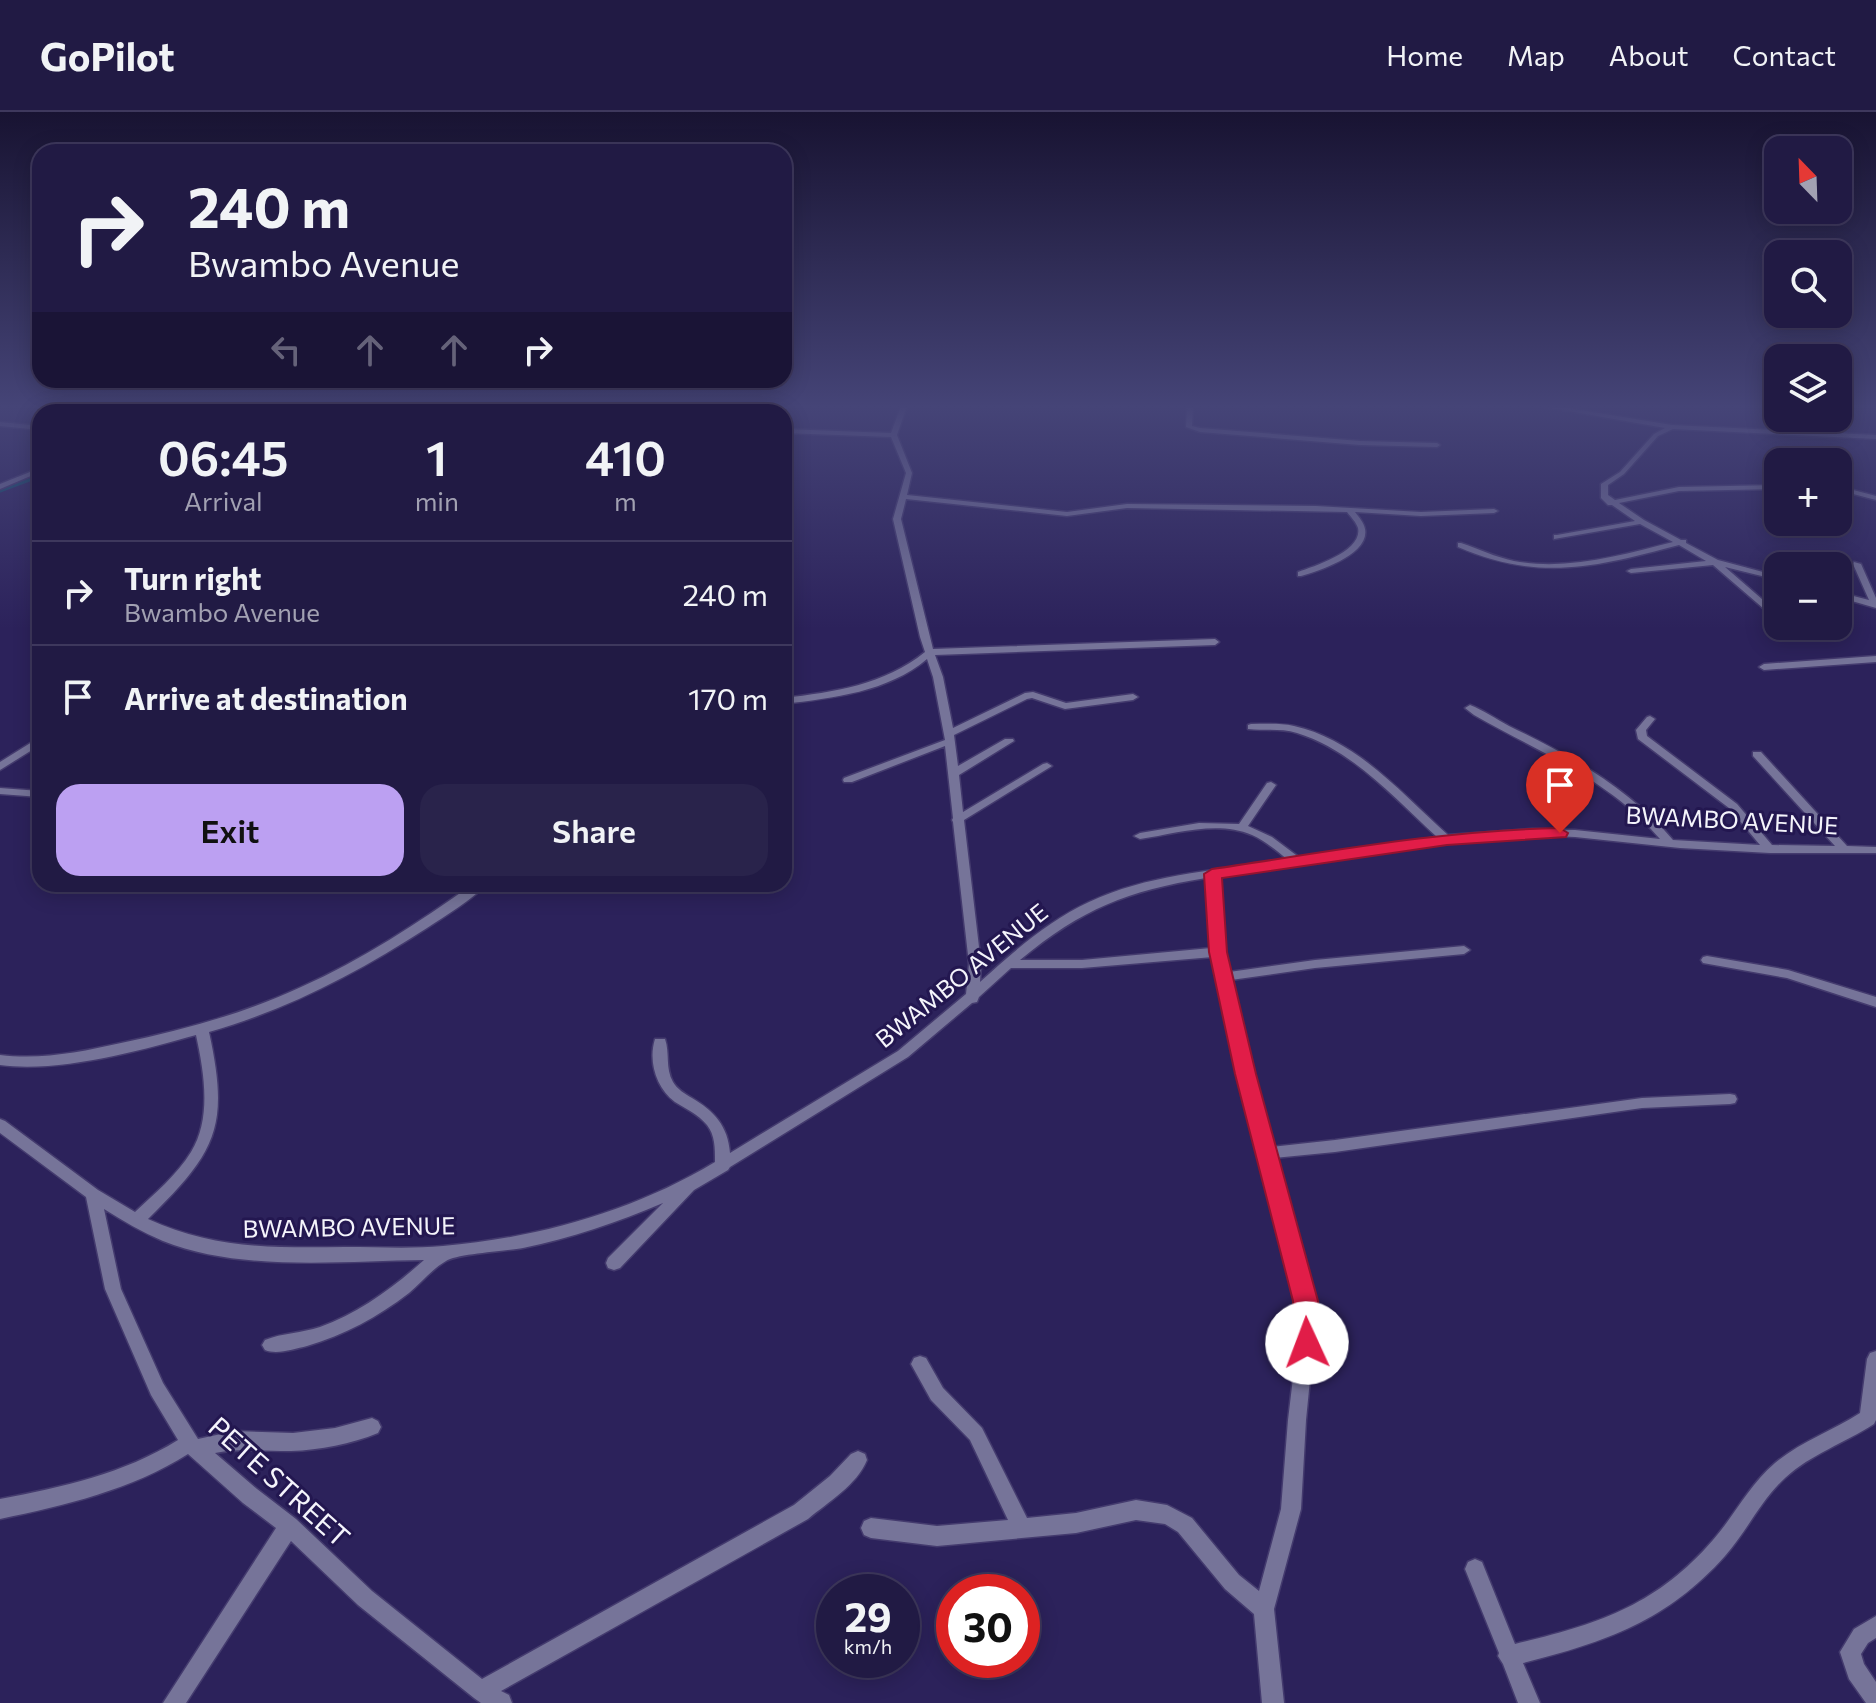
<!DOCTYPE html>
<meta charset="utf-8">
<style>
:root{--surface:#211a44;--page:#29234b;--text:#f1f3f6;--muted:#a2a1b2;--line:#3e385d;--accent:#bca0f2}
body{margin:0;font-family:Commissioner,sans-serif;background:var(--page);color:var(--text);height:100vh;display:flex;flex-direction:column;font-size:30px;white-space:nowrap}
*{box-sizing:border-box;margin:0}
p{font-size:26px;color:var(--muted)}
.icon{flex:none;width:44px;height:44px;fill:none;stroke:currentColor;stroke-width:2;stroke-linecap:round;stroke-linejoin:round}
.map{position:relative;flex:1;overflow:hidden}
.panel{position:absolute;left:32px;top:292px;width:760px;height:488px;display:flex;flex-direction:column;background:var(--surface);border-radius:24px;box-shadow:0 4px 20px #0003,0 0 0 2px var(--line)}
.panel>*{flex:none}
.banner{position:absolute;left:32px;top:32px;width:760px;height:244px;border-radius:24px;box-shadow:0 4px 20px #0003,0 0 0 2px var(--line);background:#211a44;color:var(--text);overflow:hidden}
.needle{width:52px;rotate:337deg}
.fabs{position:absolute;left:1764px;top:24px;display:grid;gap:16px}
.fabs a{display:grid;place-items:center;width:88px;height:88px;border-radius:16px;background:var(--surface);box-shadow:0 4px 20px #0003,0 0 0 2px var(--line);font-size:40px}
.speed{position:absolute;left:816px;top:1462px;display:flex;gap:16px;font-size:40px;font-weight:700;text-align:center}
.speed>*{display:grid;place-content:center;width:104px;height:104px;border-radius:50%;background:var(--surface);box-shadow:0 4px 20px #0003,0 0 0 2px var(--line);line-height:1}
.speed small{font-size:20px;font-weight:400}
.speed .limit{border:12px solid #d22;background:#fff;color:#111}
.pin{position:absolute;display:grid;place-items:center;width:68px;height:68px;color:#fff;margin:-82px -34px;border-radius:50% 50% 50% 0;rotate:-45deg;box-shadow:0 0 8px #0007}
.pin .icon{rotate:45deg}
.me{position:absolute;width:88px;margin:-44px;rotate:358deg;stroke-linejoin:round;filter:drop-shadow(0 0 6px #0008)}
.turn{display:flex;align-items:center;gap:28px;height:168px;padding:0 24px;font-size:36px}
.turn .icon{width:104px;height:104px;stroke-width:2.5}
.turn b{display:block;font-size:56px;line-height:68px}
.lanes{display:flex;align-items:center;height:76px;padding:0 24px;background:#0003;justify-content:center;gap:40px;direction:ltr}
.lanes .off{opacity:.35}
.eta{display:flex;justify-content:space-evenly;align-items:center;height:136px;text-align:center}
.eta b{font-size:48px;font-weight:600;line-height:56px}
.button{display:flex;gap:16px;margin-top:auto;padding:16px 24px}
.button a{flex:1;height:92px;border-radius:24px;background:var(--accent);color:#111;font-size:32px;font-weight:600;line-height:92px;text-align:center}
.button a+a{background:var(--page);color:var(--text)}
ul{padding:0;list-style:none}
li{display:flex;align-items:center;gap:24px;height:104px;padding:0 24px;border-top:2px solid var(--line)}
li div{flex:1}
li b{display:block;font-size:30px}
li em{font-style:normal}
header{display:flex;align-items:center;gap:48px;box-sizing:border-box;height:112px;padding:0 40px;background:var(--surface);border-bottom:2px solid var(--line)}
header strong{font-size:38px}
nav{display:flex;gap:44px;margin-inline-start:auto;font-size:28px}
.map>svg:first-child{display:block}
</style>
<header>
<strong>GoPilot</strong>
<nav><a>Home</a><a>Map</a><a>About</a><a>Contact</a></nav>
</header>
<div class="map">
<svg width="1876" height="1591" viewBox="0 0 1876 1591">
<rect width="100%" height="100%" fill="#2c225b"/>
<g fill="none" stroke-linecap="round" stroke-linejoin="round">
<g stroke="#0c526a" stroke-width="3">
<polyline points="211,300 227,294"/>
<polyline points="0,379 40,364"/>
</g>
<g stroke="#443b6e" stroke-width="3">
<g id="minor">
<polygon points="296,294 303,294 297,300 290,300"/>
<polygon points="717,294 723,294 722,300 716,300"/>
<path d="M901,294H907L897,323L912,361L907,383L1067,400L1127,392L1316,394L1421,400L1494,397L1498,399L1494,401L1421,404L1355,400C1359,405 1364,411 1365,417C1370,442 1319,459 1301,464H1298V460C1315,454 1363,439 1358,416C1356,410 1351,405 1347,400L1127,396L1067,404L906,387L901,407L933,537L1215,527L1219,530L1215,533L935,543L943,565L953,616L1025,581L1033,580L1066,591L1133,582L1138,585L1133,588L1065,597L1032,586L1027,587L954,623L958,654L1005,627H1013L1014,629L959,663L963,700L1043,652L1047,651L1052,654L964,708L981,852L980,870C1013,840 1048,809 1089,790C1151,761 1222,758 1288,748C1276,738 1265,729 1252,723C1217,708 1175,722 1140,727L1134,724L1140,721L1199,711L1239,712L1267,671L1271,670L1276,673L1248,714L1272,725L1300,746L1437,725C1394,686 1354,639 1297,621C1281,616 1264,619 1248,617V613L1251,612C1265,612 1280,611 1294,614C1357,628 1402,682 1448,723L1532,717L1575,718L1660,727C1610,668 1539,640 1474,603L1465,596L1470,593C1483,598 1496,607 1509,614C1569,643 1629,676 1673,728L1760,733L1729,696L1638,627L1636,618L1647,605L1650,604L1655,607L1646,618L1647,624L1737,692L1772,733L1835,734L1753,644V640H1761L1847,734L1876,735V741H1770L1680,736L1575,725L1532,723L1438,731L1218,764L1224,840L1229,860L1315,848L1464,834L1470,838L1464,842L1315,856L1231,868L1271,1035L1335,1028L1642,986L1730,982L1735,983L1737,987L1735,991L1730,992L1642,996L1335,1040L1274,1046L1316,1207L1306,1308L1301,1397L1274,1497L1284,1591H1262L1254,1502L1225,1477L1178,1420L1165,1412L1136,1408L1076,1421L937,1434L871,1426L864,1423L861,1416L864,1409L871,1406L937,1414L1008,1408L970,1328L931,1288L911,1252L914,1246L920,1244L926,1246L943,1276L982,1316L1027,1406L1076,1401L1136,1388L1167,1393L1192,1406L1239,1463L1259,1479L1281,1397L1288,1308L1300,1207L1238,962L1213,845L1082,856H1011L979,885L977,890L972,891L908,945L730,1055L728,1058L694,1078L620,1156L614,1158L608,1156L606,1151L608,1146L663,1091C618,1110 571,1126 523,1136C507,1139 456,1142 446,1149C432,1157 421,1171 409,1181C378,1205 344,1223 307,1234C294,1237 277,1243 265,1238L262,1233L265,1228C282,1221 302,1221 320,1215C359,1201 394,1175 424,1148C342,1149 240,1160 163,1129C142,1120 123,1109 104,1097L121,1177L163,1271L198,1327L235,1319L293,1321L335,1316L372,1306L378,1309L381,1315L378,1321C351,1332 320,1338 291,1339C265,1339 241,1336 215,1341L257,1377L296,1407L372,1479L482,1567L794,1393L830,1364L851,1342L858,1339L865,1342L867,1348C857,1373 828,1390 808,1407L501,1579L509,1583L512,1591H481L474,1586L358,1493L291,1429L186,1591H163L276,1416L243,1391L188,1342C131,1378 66,1393 0,1407V1387C63,1375 123,1362 178,1328L151,1283L105,1177L86,1085L0,1021V1007L5,1009L98,1078L135,1100C154,1082 177,1063 191,1040C212,1006 204,960 196,923C139,939 59,961 0,953V943C41,948 81,940 121,931C183,918 243,902 301,875C362,848 418,811 473,772H487C470,789 447,803 427,816C359,860 287,898 209,920C230,1016 216,1040 148,1107C213,1137 275,1136 345,1135C378,1135 411,1137 443,1134C537,1126 634,1099 715,1050C715,1036 715,1023 707,1013C698,1002 686,997 675,990C656,976 648,949 655,927H665C670,941 665,956 673,970C677,977 685,982 692,986C714,999 728,1014 730,1041L898,939L966,882L969,852L953,710L952,708L953,706L945,634L852,670H844L843,668L844,666L945,628L933,565L927,547C888,580 833,586 784,592V586C834,580 884,573 925,540L920,525L893,407L906,361L891,325L784,321V317L891,321ZM1206,766L1211,836L1082,848H1020C1083,796 1127,779 1206,766Z"/>
<polygon points="1187,294 1193,294 1192,314 1200,316 1360,329 1437,331 1440,333 1437,335 1360,333 1200,320 1186,315"/>
<path d="M1540,294H1556L1672,313L1876,323V327L1673,317L1658,324L1624,362L1608,373V383L1615,388L1679,375L1778,373V377L1679,379L1619,391L1644,408L1681,428H1686V431L1718,448L1778,464V468L1725,455L1778,501V509L1713,453L1631,461L1627,459L1631,457L1706,449L1679,433C1597,455 1538,470 1458,435V431H1461C1479,437 1495,445 1514,449C1567,459 1622,443 1673,430L1640,412L1554,427V423H1557L1635,409L1612,393H1608L1601,386V372L1620,360L1654,322L1665,316Z"/>
<path d="M1801,306H1808C1799,313 1786,318 1776,314L1794,310Z"/>
<polygon points="0,310 40,314 40,318 0,314"/>
<polygon points="40,356 40,360 0,377 0,372"/>
<polygon points="1838,374 1876,384 1876,388 1838,378"/>
<polygon points="1854,450 1861,452 1876,486 1876,496 1838,485 1838,480 1869,488 1853,452"/>
<polygon points="1782,514 1791,514 1797,520 1790,522"/>
<polygon points="1876,544 1876,550 1764,558 1759,555 1764,552"/>
<polygon points="40,625 40,633 0,658 0,650"/>
<polygon points="0,676 40,679 40,685 0,682"/>
<polygon points="1707,844 1788,858 1876,885 1876,895 1787,866 1703,851 1701,848 1703,845"/>
<path d="M1876,1239V1308L1874,1312C1845,1331 1811,1342 1785,1366C1761,1388 1747,1419 1725,1444C1667,1509 1606,1530 1523,1551L1540,1591H1518L1503,1552L1498,1544L1499,1541L1465,1457L1468,1450L1475,1447L1482,1450L1515,1532C1598,1512 1656,1494 1713,1428C1735,1403 1749,1373 1775,1351C1800,1330 1832,1319 1860,1301L1867,1247L1870,1241Z"/>
<polygon points="1876,1504 1876,1526 1868,1531 1861,1542 1864,1552 1876,1570 1876,1591 1866,1591 1849,1567 1840,1540 1854,1517"/>
</g>
</g>
<use href="#minor" fill="#767499" fill-rule="evenodd"/>
</g>
<linearGradient id="sky" x2="0" y2="1"><stop stop-color="#181332"/><stop offset="0.57" stop-color="#454477"/><stop offset="1" stop-color="#454477" stop-opacity="0"/></linearGradient>
<rect width="1876" height="517" fill="url(#sky)"/>
<path fill="#e11d48" stroke="#92132f" stroke-width="2" d="M1560,716L1568,721L1566,725L1447,733L1222,766L1227,840L1256,962L1318,1189L1320,1231L1316,1239L1307,1242L1298,1239L1294,1231L1293,1189L1235,962L1209,840L1204,762L1212,757C1328,740 1443,718 1560,716Z"/>
<g text-anchor="middle" stroke-width="6" stroke-linejoin="round" paint-order="stroke">
<g font-size="24" fill="#f4f4fb" stroke="#231750">
<text transform="translate(1732 709) rotate(3)" y="8">BWAMBO AVENUE</text>
<text transform="translate(962 864) rotate(-39)" y="8">BWAMBO AVENUE</text>
<text transform="translate(349 1116) rotate(-1)" y="8">BWAMBO AVENUE</text>
</g>
<g font-size="28" fill="#f4f4fb" stroke="#231750">
<text transform="translate(279 1370) rotate(42)" y="10">PETE STREET</text>
</g>
</g>
</svg>
<div class="fabs">
<a><svg class="needle" viewBox="-14 -14 28 28"><path d="M0-13l5 13h-10z" fill="#e53935"/><path d="M0 13l5-13h-10z" fill="#a2a1b2"/></svg></a>
<a><svg class="icon" aria-label="search" viewBox="0 0 24 24"><circle cx="10" cy="10" r="6"/><path d="M15 15l6 6"/></svg></a>
<a><svg class="icon" aria-label="layers" viewBox="0 0 24 24"><path d="M12 4l9 5-9 5-9-5zM3 14l9 5 9-5"/></svg></a>
<a>+</a>
<a>−</a>
</div>
<div class="speed"><div>29<small>km/h</small></div><div class="limit">30</div></div>
<div class="pin" style="left:1560px;top:721px;background:#d93025"><svg class="icon" aria-label="arrive" viewBox="0 0 24 24"><path d="M6 21V4h12l-3 4 3 4H6"/></svg></div>
<svg class="me" style="left:1307px;top:1231px" viewBox="-20 -20 40 40"><circle r="19" fill="#fff"/><path d="M0-13L10 11 0 6-10 11z" fill="#e11d48"/></svg>
<div class="banner">
<div class="turn"><svg class="icon" aria-label="right" viewBox="0 0 24 24"><path d="M7 20v-9h11M14 6l5 5-5 5"/></svg><div><b>240 m</b>Bwambo Avenue</div></div>
<div class="lanes"><svg class="icon off" aria-label="left" viewBox="0 0 24 24"><path d="M17 20v-9H6M10 6l-5 5 5 5"/></svg><svg class="icon off" aria-label="ahead" viewBox="0 0 24 24"><path d="M12 20V5M6 11l6-6 6 6"/></svg><svg class="icon off" aria-label="ahead" viewBox="0 0 24 24"><path d="M12 20V5M6 11l6-6 6 6"/></svg><svg class="icon" aria-label="right" viewBox="0 0 24 24"><path d="M7 20v-9h11M14 6l5 5-5 5"/></svg></div>
</div>
<section class="panel">
<div class="eta">
<div><b>06:45</b><p>Arrival</p></div>
<div><b>1</b><p>min</p></div>
<div><b>410</b><p>m</p></div>
</div>
<ul>
<li><svg class="icon" aria-label="right" viewBox="0 0 24 24"><path d="M7 20v-9h11M14 6l5 5-5 5"/></svg><div><b>Turn right</b><p>Bwambo Avenue</p></div><em>240 m</em></li>
<li><svg class="icon" aria-label="arrive" viewBox="0 0 24 24"><path d="M6 21V4h12l-3 4 3 4H6"/></svg><div><b>Arrive at destination</b></div><em>170 m</em></li>
</ul>
<div class="button"><a>Exit</a><a>Share</a></div>
</section>
</div>
